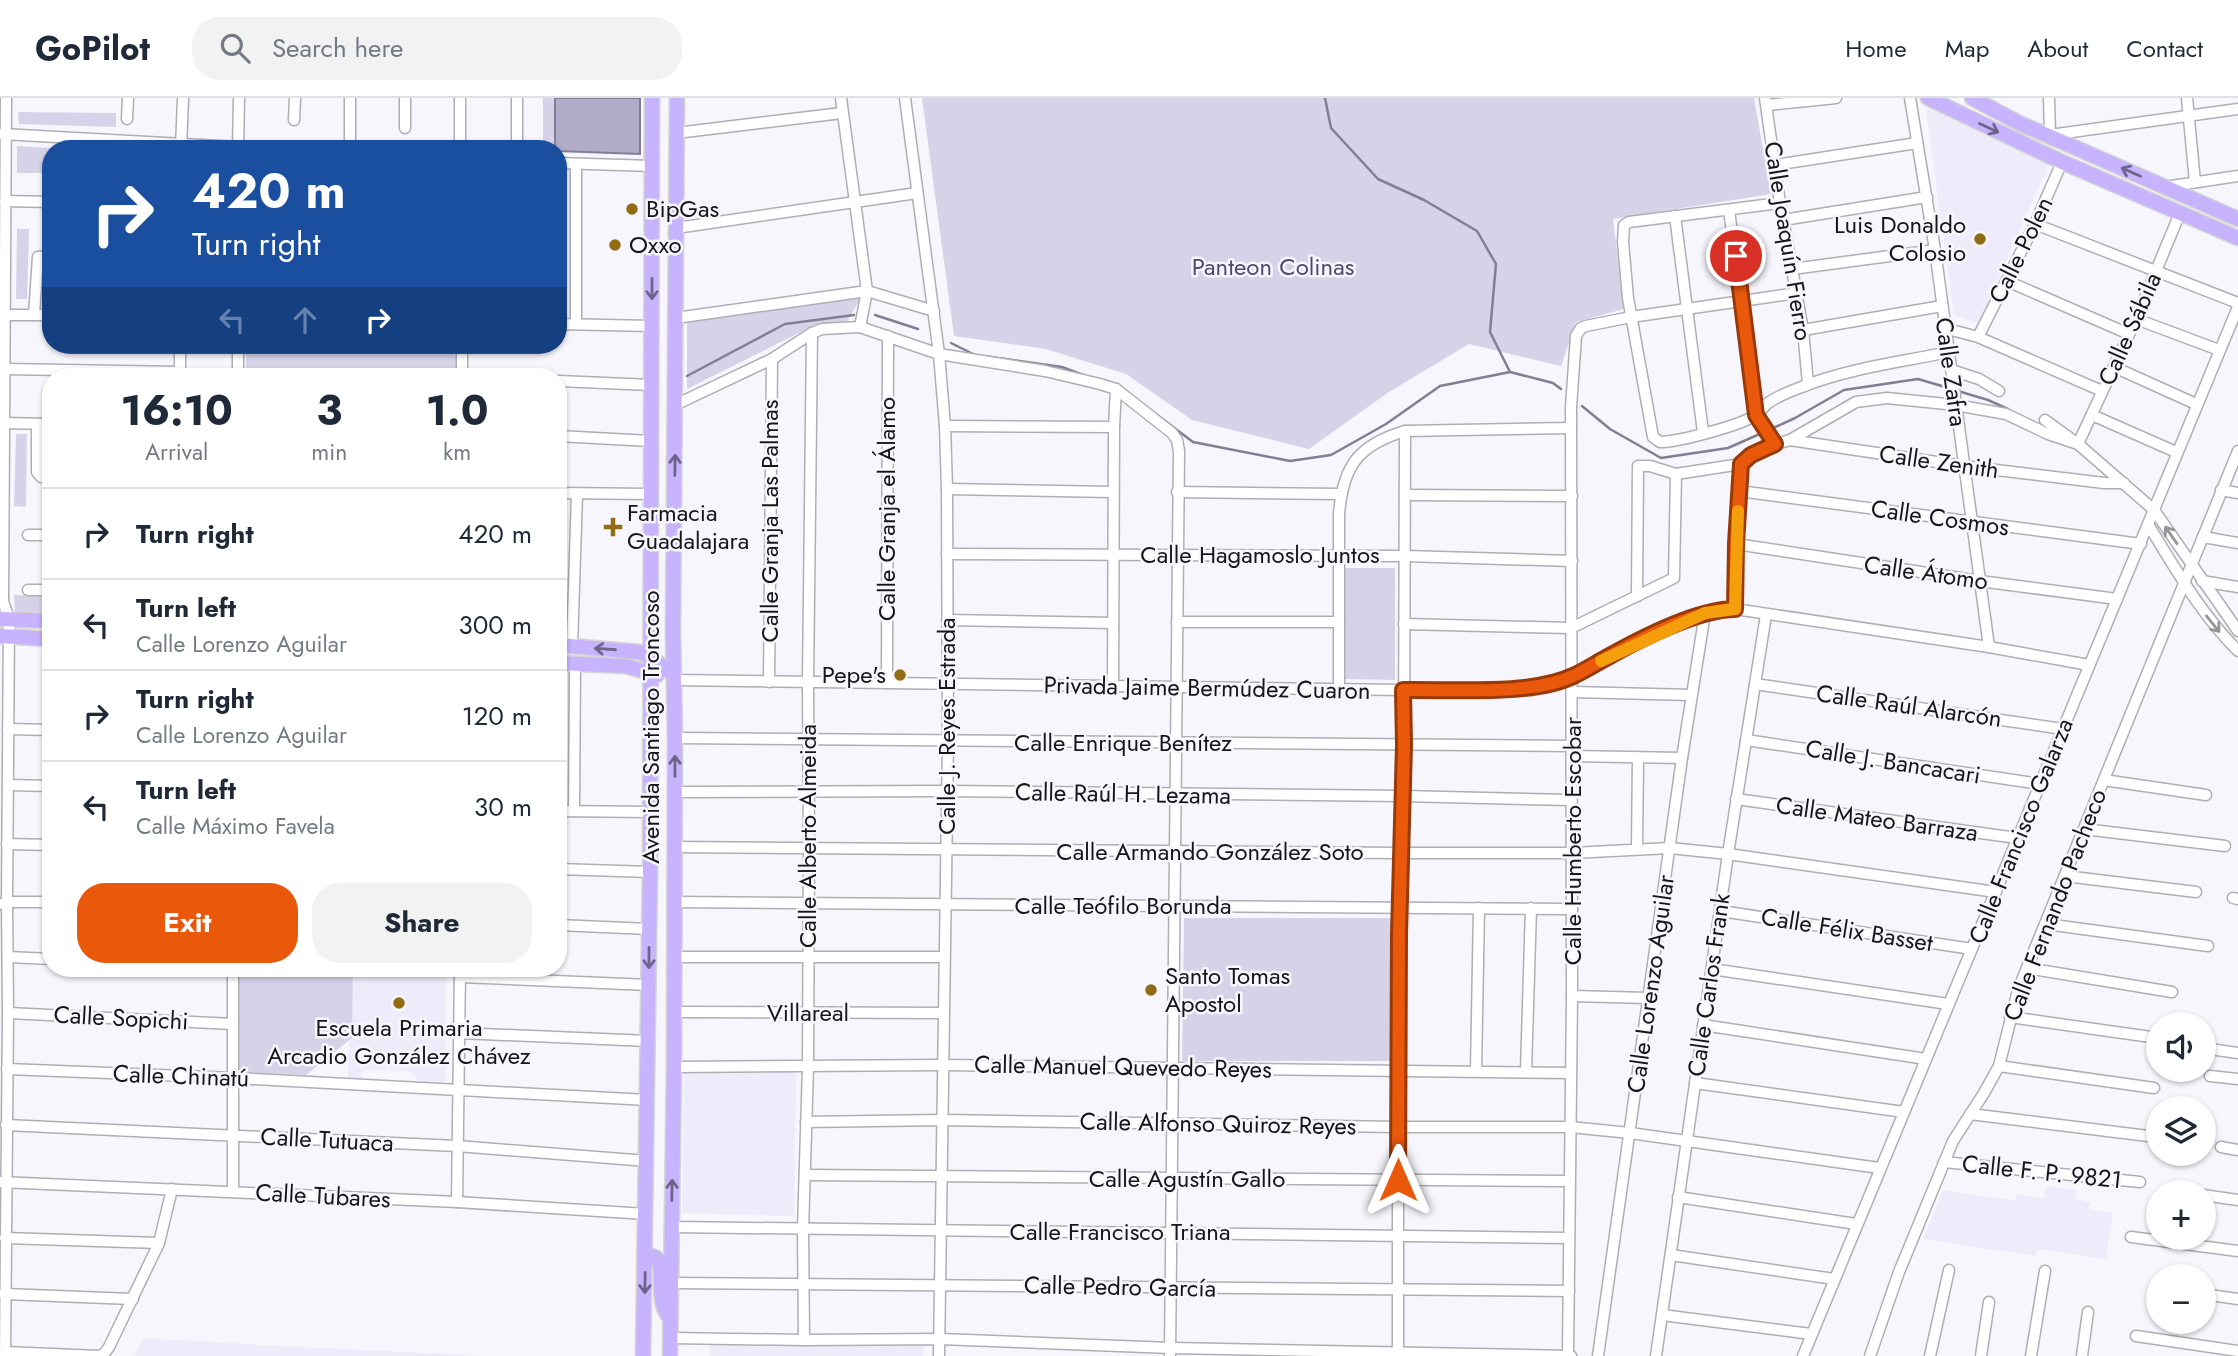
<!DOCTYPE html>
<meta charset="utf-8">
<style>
:root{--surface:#fff;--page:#f2f2f3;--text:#1f2937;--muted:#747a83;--line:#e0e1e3;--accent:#ea580c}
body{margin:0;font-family:Jost,sans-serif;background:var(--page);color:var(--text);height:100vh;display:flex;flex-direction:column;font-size:26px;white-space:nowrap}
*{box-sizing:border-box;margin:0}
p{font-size:23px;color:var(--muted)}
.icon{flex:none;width:38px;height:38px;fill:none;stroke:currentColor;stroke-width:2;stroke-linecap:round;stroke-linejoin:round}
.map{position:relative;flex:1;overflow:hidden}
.panel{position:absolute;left:42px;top:270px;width:525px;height:609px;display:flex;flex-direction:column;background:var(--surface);border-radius:28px;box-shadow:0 2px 5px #0004}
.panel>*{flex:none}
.top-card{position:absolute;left:42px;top:42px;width:525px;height:214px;border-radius:28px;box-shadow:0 2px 5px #0004;background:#1a4fa0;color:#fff;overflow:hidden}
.tools{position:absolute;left:2146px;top:914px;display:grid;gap:14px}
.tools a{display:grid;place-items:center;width:70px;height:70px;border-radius:50%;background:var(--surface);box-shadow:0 2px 5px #0004;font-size:35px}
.pin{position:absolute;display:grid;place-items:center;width:60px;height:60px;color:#fff;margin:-30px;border:4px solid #fff;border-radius:50%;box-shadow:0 2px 7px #0007}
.me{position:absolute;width:77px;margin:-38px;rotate:0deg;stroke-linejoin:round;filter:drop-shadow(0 0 5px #0008)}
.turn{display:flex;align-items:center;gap:24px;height:147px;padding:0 35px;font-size:32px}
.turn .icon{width:91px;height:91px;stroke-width:2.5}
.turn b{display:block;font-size:49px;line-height:60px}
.lanes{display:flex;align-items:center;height:66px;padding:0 35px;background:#0003;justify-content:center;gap:35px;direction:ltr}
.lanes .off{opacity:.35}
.eta{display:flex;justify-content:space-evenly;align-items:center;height:119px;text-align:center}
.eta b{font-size:42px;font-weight:700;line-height:49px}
.button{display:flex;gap:14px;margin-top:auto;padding:14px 35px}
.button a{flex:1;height:80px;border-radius:28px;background:var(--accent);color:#fff;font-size:28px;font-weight:700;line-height:80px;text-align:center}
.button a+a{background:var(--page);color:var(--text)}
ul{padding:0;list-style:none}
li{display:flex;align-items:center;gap:21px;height:91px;padding:0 35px;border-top:2px solid var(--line)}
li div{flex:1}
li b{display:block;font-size:26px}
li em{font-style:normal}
header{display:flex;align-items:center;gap:42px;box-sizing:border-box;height:98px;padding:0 35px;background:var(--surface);border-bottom:2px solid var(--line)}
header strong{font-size:33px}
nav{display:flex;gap:38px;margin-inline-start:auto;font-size:24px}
.search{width:490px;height:63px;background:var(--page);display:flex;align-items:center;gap:18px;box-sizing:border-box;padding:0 24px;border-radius:28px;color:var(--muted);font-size:26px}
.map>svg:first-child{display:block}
</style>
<header>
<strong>GoPilot</strong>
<div class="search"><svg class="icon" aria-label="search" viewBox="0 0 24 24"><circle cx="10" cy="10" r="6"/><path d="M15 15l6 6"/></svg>Search here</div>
<nav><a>Home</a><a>Map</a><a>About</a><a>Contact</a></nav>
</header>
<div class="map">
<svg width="2238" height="1258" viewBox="0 0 2238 1258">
<rect width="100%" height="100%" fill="#f7f6fd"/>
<g fill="#eeebfa">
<polygon points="1930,11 2050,65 1980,221 1975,225 1954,217 1926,12"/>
<polygon points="353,870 446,870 445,984 420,984 409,973 363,972 362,980 348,980 349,942 352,939"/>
<polygon points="684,972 796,974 794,1118 682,1115"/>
<polygon points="2046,1088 2077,1092 2076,1101 2090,1104 2089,1112 2113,1115 2106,1161 2037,1151 2036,1158 1923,1141 1943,1092 2016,1103 2017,1096 2044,1100"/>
<polygon points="143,1240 280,1248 486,1258 135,1258"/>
<polygon points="710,1246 924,1246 923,1258 710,1258"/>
</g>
<g fill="#d6d3e9">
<rect x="543" y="0" width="12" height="51"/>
<polygon points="922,0 1754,0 1771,96 1613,121 1624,211 1576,224 1561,268 1469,246 1389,294 1309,351 1192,322 1126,276 1046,251 954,238"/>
<polygon points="18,14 116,15 116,29 19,26"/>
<polygon points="17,48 70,51 51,51 51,75 17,75"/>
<polygon points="17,131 29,131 27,201 16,201"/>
<polygon points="861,200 846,225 815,227 687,291 687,222 785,208"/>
<rect x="246" y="247" width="211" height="31"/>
<polygon points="16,336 27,336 26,409 14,408"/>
<polygon points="1345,470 1395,470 1395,582 1345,581"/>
<polygon points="14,497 51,499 51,516 15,514"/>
<polygon points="1184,820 1395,820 1392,963 1182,963"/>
<polygon points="239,870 353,870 352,940 306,977 239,974"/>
</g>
<polygon fill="#b0abc9" stroke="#827e94" stroke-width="2" points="555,0 640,0 640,56 558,53 558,51 555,51"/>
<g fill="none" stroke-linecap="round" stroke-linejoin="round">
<g stroke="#827e94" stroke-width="2.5">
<polyline points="1325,0 1331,30 1378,81 1424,102 1477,133 1496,166 1490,234 1510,274"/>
<polyline points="875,217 918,231"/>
<polyline points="951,245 973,256"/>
<polyline points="983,258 1062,269 1083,277"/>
<polyline points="687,278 785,226 854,217"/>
<polyline points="1958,293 1988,302 2008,311"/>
<polyline points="1128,295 1193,344 1290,363 1331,357 1386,326 1440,288 1510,274 1553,285 1561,291"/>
<polyline points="1582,308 1610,331 1661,360 1728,350 1762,335"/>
<polyline points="1771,331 1795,320 1844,292 1918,281 1952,291"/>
</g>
<g stroke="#afaeb5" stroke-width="13">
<g id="minor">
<polyline points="517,0 517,51"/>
<polyline points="841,0 867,193 860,229"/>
<polyline points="905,0 939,256 945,328 947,391 948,643 939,1258"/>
<polyline points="1765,0 1780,105 1803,232 1808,286"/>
<polyline points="1910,0 1935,152 1989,549"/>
<polyline points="2049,0 2050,37 2238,11"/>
<polyline points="2187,0 2195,84"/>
<polyline points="1767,7 1836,0"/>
<polyline points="127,21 128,0"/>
<polyline points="294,22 295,0"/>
<polyline points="405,30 405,0"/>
<polyline points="676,35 842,15"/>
<polyline points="2,36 272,51"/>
<polyline points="181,51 183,0"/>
<polyline points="238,51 239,0"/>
<polyline points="350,51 350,0"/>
<polyline points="460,51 460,0"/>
<polyline points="558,65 652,68"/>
<polyline points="1775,67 1917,45"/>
<polyline points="2165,89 2238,78"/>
<polyline points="5,103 51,104"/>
<path d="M1780,105L1629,124L1624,127L1623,144L1628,200L1653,339L1660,344C1677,344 1744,327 1757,316C1761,313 1764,308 1768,305C1779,297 1794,292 1807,287C1851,270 1902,264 1948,254"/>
<polyline points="1729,112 1756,317 1775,346"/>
<polyline points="1675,118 1703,334"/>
<polyline points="1783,122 1927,99"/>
<polyline points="2035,126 2238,205"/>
<polyline points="676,130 917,95"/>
<polyline points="1792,171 1935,152"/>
<polyline points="2007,183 2129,236"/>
<polyline points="5,217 51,217"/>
<polyline points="34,217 38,159 51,158"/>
<polyline points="676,220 867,193 934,213"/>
<polyline points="2136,221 2219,252"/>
<polyline points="558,226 651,228"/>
<polyline points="576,226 576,66"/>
<polyline points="1944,230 1978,239 2102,293"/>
<polyline points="1803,232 1942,208"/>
<polyline points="1978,239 2035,126 2062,64"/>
<polyline points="238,247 238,278"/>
<polyline points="462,247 462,278"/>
<polyline points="2114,269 2196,306"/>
<polyline points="5,271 180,274"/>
<polyline points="1951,272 1979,281 1999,293"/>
<polyline points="180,278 180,247"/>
<polyline points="558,283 651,287"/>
<polyline points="675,307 772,261 812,235 822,231 860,229 939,256 1045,273 1100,286 1116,291 1172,335 1177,342 1179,353 1170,1258"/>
<polyline points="2092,317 2176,354"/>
<polyline points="2045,322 2078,346 2154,412 2238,533"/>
<polyline points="4,325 51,326"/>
<polyline points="37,326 37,374 41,379 51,381"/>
<polyline points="945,328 1114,329"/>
<polyline points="558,338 650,343"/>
<polyline points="1790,342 1856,304 1887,300 1956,307 2006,316 2048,336 2078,346 2136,221 2180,115"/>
<polyline points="947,391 1113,394"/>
<polyline points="2221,392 2238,395"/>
<polyline points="1739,393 2141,446"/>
<polyline points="1177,394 1341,396"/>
<polyline points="558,395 650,396"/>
<polyline points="1406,397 1572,398"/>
<path d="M2149,428C2176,472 2201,516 2238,553"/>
<polyline points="28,437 51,437"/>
<polyline points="2203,439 2238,445"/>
<polyline points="1736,446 1980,483 2117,501"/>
<polyline points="947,456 1405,458 1572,463"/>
<polyline points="2202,483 2238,489"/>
<polyline points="28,492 51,492"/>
<polyline points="1637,498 1638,368 1650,368 1676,376 1741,366"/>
<path d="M1735,511L1736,446L1741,366C1754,352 1773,347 1790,342L1963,368L2104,385H2124"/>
<polyline points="947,522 1113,525"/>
<polyline points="1177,524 1339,524"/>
<polyline points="1404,526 1571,530 1674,480 1676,376"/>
<polyline points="572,549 577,396"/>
<path d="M673,582L1403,592C1451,591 1531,598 1573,578C1585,573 1595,566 1606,560C1638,542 1699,511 1735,511L1989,549L2089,567"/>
<polyline points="769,584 772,261"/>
<polyline points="887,585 888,238"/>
<polyline points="1755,586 2063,631"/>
<polyline points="1113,588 1114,329 1116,291"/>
<path d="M1339,590V416C1343,368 1358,347 1405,333L1571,330"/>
<polyline points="1573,594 1691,597"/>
<polyline points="8,631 51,632"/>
<polyline points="675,640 1572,648"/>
<polyline points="1746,642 2040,686"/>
<polyline points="1572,658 1682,660"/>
<polyline points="2104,682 2206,697"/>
<polyline points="8,687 51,688"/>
<polyline points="675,694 946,693 1402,698 1571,702"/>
<polyline points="1736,701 2017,740"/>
<polyline points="558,713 650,714"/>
<polyline points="574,713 575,566"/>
<polyline points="2084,731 2225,748"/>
<polyline points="7,746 51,747"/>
<polyline points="674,749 1400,755 1572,755 1670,750 1728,756 1996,794"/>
<polyline points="1637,751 1638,659"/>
<polyline points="558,771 650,774"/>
<polyline points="2065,778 2196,794"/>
<polyline points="2233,800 2238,801"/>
<polyline points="674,804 1572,811"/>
<polyline points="2,806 7,804 51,804"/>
<polyline points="1721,813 1972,851"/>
<polyline points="2046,826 2208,848"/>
<polyline points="558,827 649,831"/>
<polyline points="8,859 51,861"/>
<polyline points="674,859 943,859"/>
<polyline points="2027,870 2172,894"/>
<polyline points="1712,871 1948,906"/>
<polyline points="460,879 649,887"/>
<polyline points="1572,898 1647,900"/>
<polyline points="674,914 943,915"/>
<polyline points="8,915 233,926"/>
<polyline points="2010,919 2158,940"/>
<polyline points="1703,927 1926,961"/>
<polyline points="459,935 649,943"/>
<polyline points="2203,950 2238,955"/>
<polyline points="1999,968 2154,990"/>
<polyline points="674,969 943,967 1571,975"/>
<polyline points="7,971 235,980 648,1002"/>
<polyline points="1476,973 1479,810"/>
<polyline points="1526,973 1531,810"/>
<polyline points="2210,978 2238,981"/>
<polyline points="1695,985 1904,1014"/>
<polyline points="1970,1016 2148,1038"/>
<polyline points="806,1024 942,1022 1398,1029 1570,1029 1630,1035 1879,1070"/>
<polyline points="6,1027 457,1048 647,1063"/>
<polyline points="2221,1049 2238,1052"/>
<polyline points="1944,1064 2140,1084"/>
<polyline points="805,1077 1569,1083"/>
<polyline points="0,1084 457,1104 646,1116"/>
<polyline points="2174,1092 2184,1094"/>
<polyline points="233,1093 233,870"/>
<polyline points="2203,1097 2238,1102"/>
<polyline points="1678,1099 1856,1126"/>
<polyline points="457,1104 460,870"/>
<polyline points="672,1129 1569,1140"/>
<polyline points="2131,1139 2238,1153"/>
<polyline points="5,1140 159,1145"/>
<polyline points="1671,1157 1834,1181"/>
<polyline points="671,1185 1569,1193"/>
<polyline points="4,1196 133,1201"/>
<polyline points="2203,1196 2238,1201"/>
<polyline points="1662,1217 1811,1236"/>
<polyline points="2136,1238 2238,1253"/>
<polyline points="670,1240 804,1242 940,1241 1171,1250 1571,1258"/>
<polyline points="804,1242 803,1131 808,969 809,750 808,584 812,235"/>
<polyline points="5,1254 99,1258 104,1256 109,1249 159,1145 172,1091"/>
<polyline points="1568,1257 1572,898 1571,309 1576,238 1581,230 1586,228 1631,219 1797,195"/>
<polyline points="5,1258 8,915 7,804 9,521 3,503 6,0"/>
<polyline points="1398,1258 1398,974 1400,755 1404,647 1405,333"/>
<polyline points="1598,1258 1682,660 1705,515"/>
<polyline points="1656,1258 1728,756 1766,517"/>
<polyline points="1803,1258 2238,209"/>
<polyline points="1870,1258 1899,1174 1953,1043 1984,995 1999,968 2018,892 2238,353"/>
<polyline points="1930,1258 1949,1172"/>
<polyline points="1981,1258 1989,1204"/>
<polyline points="2031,1258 2045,1173"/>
<polyline points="2082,1258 2088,1214"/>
</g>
</g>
<g stroke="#d5d5d5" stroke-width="17">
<g id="major">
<polyline points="1928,0 2062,64 2238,140"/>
<polyline points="1972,0 2019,25 2238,121"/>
<polyline points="0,521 51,523"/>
<polyline points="0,538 51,541"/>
<polyline points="558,547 639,554 650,559 673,576"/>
<polyline points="558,565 626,568 657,577"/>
<path d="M645,1156C648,1157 654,1158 656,1160C667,1169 654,1203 670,1220"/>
<polyline points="643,1258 650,774 652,0"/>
<polyline points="670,1258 674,969 675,640 673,534 677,0"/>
</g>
</g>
<use href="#minor" stroke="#fff" stroke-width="10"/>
<use href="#major" stroke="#c7b3fe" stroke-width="14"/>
</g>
<defs><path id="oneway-shaft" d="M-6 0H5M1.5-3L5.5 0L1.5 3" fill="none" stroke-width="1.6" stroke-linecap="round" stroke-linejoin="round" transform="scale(1.75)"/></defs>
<g stroke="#6e648b">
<use href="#oneway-shaft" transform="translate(1989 30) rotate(25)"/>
<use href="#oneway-shaft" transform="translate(2131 74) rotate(-156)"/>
<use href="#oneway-shaft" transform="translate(652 191) rotate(90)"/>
<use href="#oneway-shaft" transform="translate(675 367) rotate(-89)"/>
<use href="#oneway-shaft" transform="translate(605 551) rotate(-176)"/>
<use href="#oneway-shaft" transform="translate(675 668) rotate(-90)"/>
<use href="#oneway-shaft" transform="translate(649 860) rotate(90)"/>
<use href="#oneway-shaft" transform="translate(672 1092) rotate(-89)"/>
<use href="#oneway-shaft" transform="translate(645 1185) rotate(91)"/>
</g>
<g stroke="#969697">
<use href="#oneway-shaft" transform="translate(2171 437) rotate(-125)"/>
<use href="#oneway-shaft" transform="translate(2213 526) rotate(51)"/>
</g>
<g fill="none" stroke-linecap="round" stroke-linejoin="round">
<g stroke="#983908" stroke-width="18">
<path id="route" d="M1398,1082L1399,837L1404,647L1403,592C1451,591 1531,598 1573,578C1584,573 1595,566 1606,560C1638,542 1698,511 1735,511L1736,446L1741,366L1751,357L1775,346L1756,317L1736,158"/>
</g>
<use href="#route" stroke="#ea580c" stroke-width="12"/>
<polyline stroke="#f59e0b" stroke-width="12" points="1601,563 1705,515 1735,511 1738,413"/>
</g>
<g fill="#926c13" stroke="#f7f6fd" stroke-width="2.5">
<circle cx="632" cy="111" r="7"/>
<circle cx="1980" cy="141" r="7"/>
<circle cx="615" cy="147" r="7"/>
<path d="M609.5 418.5h7v7h7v7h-7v7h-7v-7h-7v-7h7z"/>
<circle cx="900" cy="577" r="7"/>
<circle cx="1151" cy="892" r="7"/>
<circle cx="399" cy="905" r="7"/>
</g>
<g text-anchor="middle" stroke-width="5" stroke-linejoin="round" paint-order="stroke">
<g font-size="24" fill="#161618" stroke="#f7f6fd" text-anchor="start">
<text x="646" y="119">BipGas</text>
<text x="1966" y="135" text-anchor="end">Luis Donaldo<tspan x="1966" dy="28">Colosio</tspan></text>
<text x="629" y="155">Oxxo</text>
<text x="627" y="423">Farmacia<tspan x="627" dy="28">Guadalajara</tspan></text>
<text x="886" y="585" text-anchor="end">Pepe's</text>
<text x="1165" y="886">Santo Tomas<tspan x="1165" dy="28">Apostol</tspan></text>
<text x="399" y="938" text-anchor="middle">Escuela Primaria<tspan x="399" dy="28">Arcadio González Chávez</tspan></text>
</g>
<g font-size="24" fill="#161618" stroke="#f7f6fd">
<text transform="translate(1788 143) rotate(81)" y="8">Calle Joaquín Fierro</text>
<text transform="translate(2021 152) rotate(-64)" y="8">Calle Polen</text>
<text transform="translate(2130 231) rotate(-66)" y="8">Calle Sábila</text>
<text transform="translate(1951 274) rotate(82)" y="8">Calle Zafra</text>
<text transform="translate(1939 364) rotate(8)" y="8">Calle Zenith</text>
<text transform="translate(887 411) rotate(-90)" y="8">Calle Granja el Álamo</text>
<text transform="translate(1940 420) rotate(8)" y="8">Calle Cosmos</text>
<text transform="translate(770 423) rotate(-90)" y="8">Calle Granja Las Palmas</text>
<text x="1260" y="465">Calle Hagamoslo Juntos</text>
<text transform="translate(1926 475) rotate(8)" y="8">Calle Átomo</text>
<text transform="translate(1207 590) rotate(1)" y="8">Privada Jaime Bermúdez Cuaron</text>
<text transform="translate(1909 608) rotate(8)" y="8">Calle Raúl Alarcón</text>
<text transform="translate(947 628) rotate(-90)" y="8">Calle J. Reyes Estrada</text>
<text transform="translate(651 629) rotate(-90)" y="8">Avenida Santiago Troncoso</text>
<text x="1123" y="653">Calle Enrique Benítez</text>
<text transform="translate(1893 664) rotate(9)" y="8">Calle J. Bancacari</text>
<text transform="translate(1123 696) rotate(1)" y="8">Calle Raúl H. Lezama</text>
<text transform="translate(1877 721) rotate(8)" y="8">Calle Mateo Barraza</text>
<text transform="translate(2021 733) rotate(-68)" y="8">Calle Francisco Galarza</text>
<text transform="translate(808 738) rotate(-90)" y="8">Calle Alberto Almeida</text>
<text transform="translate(1573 743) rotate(-90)" y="8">Calle Humberto Escobar</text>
<text x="1210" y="762">Calle Armando González Soto</text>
<text transform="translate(2055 807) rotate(-69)" y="8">Calle Fernando Pacheco</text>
<text x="1123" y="816">Calle Teófilo Borunda</text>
<text transform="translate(1847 832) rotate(9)" y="8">Calle Félix Basset</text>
<text transform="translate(1651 886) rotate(-82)" y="8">Calle Lorenzo Aguilar</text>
<text transform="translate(1709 887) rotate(-82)" y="8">Calle Carlos Frank</text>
<text x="808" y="923">Villareal</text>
<text transform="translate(121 920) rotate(3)" y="8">Calle Sopichi</text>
<text transform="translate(1123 969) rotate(1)" y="8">Calle Manuel Quevedo Reyes</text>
<text transform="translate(181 978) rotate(2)" y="8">Calle Chinatú</text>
<text transform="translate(1218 1026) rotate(1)" y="8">Calle Alfonso Quiroz Reyes</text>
<text transform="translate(327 1042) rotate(3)" y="8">Calle Tutuaca</text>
<text transform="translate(2042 1074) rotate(6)" y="8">Calle F. P. 9821</text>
<text x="1187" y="1089">Calle Agustín Gallo</text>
<text transform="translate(323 1098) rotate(3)" y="8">Calle Tubares</text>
<text x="1120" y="1142">Calle Francisco Triana</text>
<text transform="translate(1120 1189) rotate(1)" y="8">Calle Pedro García</text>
</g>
<g font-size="24" fill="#514873" stroke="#f7f6fd">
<text x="1273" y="177">Panteon Colinas</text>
</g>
</g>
</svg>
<div class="tools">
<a><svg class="icon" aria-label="sound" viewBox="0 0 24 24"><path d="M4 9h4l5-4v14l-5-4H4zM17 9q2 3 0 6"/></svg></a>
<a><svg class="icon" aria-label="layers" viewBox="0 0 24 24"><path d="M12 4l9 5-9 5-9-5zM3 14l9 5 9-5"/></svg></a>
<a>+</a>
<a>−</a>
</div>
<div class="pin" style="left:1736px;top:158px;background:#d93025"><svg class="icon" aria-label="arrive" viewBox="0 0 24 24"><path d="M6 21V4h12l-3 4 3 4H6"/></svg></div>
<svg class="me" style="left:1398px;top:1082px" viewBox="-20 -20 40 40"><path d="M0-17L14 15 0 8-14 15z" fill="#ea580c" stroke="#fff" stroke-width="4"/></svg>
<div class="top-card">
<div class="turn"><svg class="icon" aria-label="right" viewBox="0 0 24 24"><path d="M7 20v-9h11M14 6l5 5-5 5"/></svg><div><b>420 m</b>Turn right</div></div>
<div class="lanes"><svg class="icon off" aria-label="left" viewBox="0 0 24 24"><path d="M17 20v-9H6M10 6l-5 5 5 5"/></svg><svg class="icon off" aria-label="ahead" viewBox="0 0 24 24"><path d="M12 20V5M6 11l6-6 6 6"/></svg><svg class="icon" aria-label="right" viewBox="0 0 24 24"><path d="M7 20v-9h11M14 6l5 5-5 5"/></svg></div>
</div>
<section class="panel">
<div class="eta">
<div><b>16:10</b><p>Arrival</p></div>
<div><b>3</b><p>min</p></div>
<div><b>1.0</b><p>km</p></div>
</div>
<ul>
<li><svg class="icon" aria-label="right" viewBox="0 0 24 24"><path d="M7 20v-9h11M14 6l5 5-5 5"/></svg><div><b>Turn right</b></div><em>420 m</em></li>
<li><svg class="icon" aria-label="left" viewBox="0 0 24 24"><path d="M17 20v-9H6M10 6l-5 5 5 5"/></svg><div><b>Turn left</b><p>Calle Lorenzo Aguilar</p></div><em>300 m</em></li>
<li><svg class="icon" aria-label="right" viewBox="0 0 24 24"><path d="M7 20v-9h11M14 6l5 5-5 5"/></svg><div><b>Turn right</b><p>Calle Lorenzo Aguilar</p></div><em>120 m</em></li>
<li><svg class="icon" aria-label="left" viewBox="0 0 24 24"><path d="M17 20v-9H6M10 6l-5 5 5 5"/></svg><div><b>Turn left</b><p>Calle Máximo Favela</p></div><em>30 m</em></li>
</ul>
<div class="button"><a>Exit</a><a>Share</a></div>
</section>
</div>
